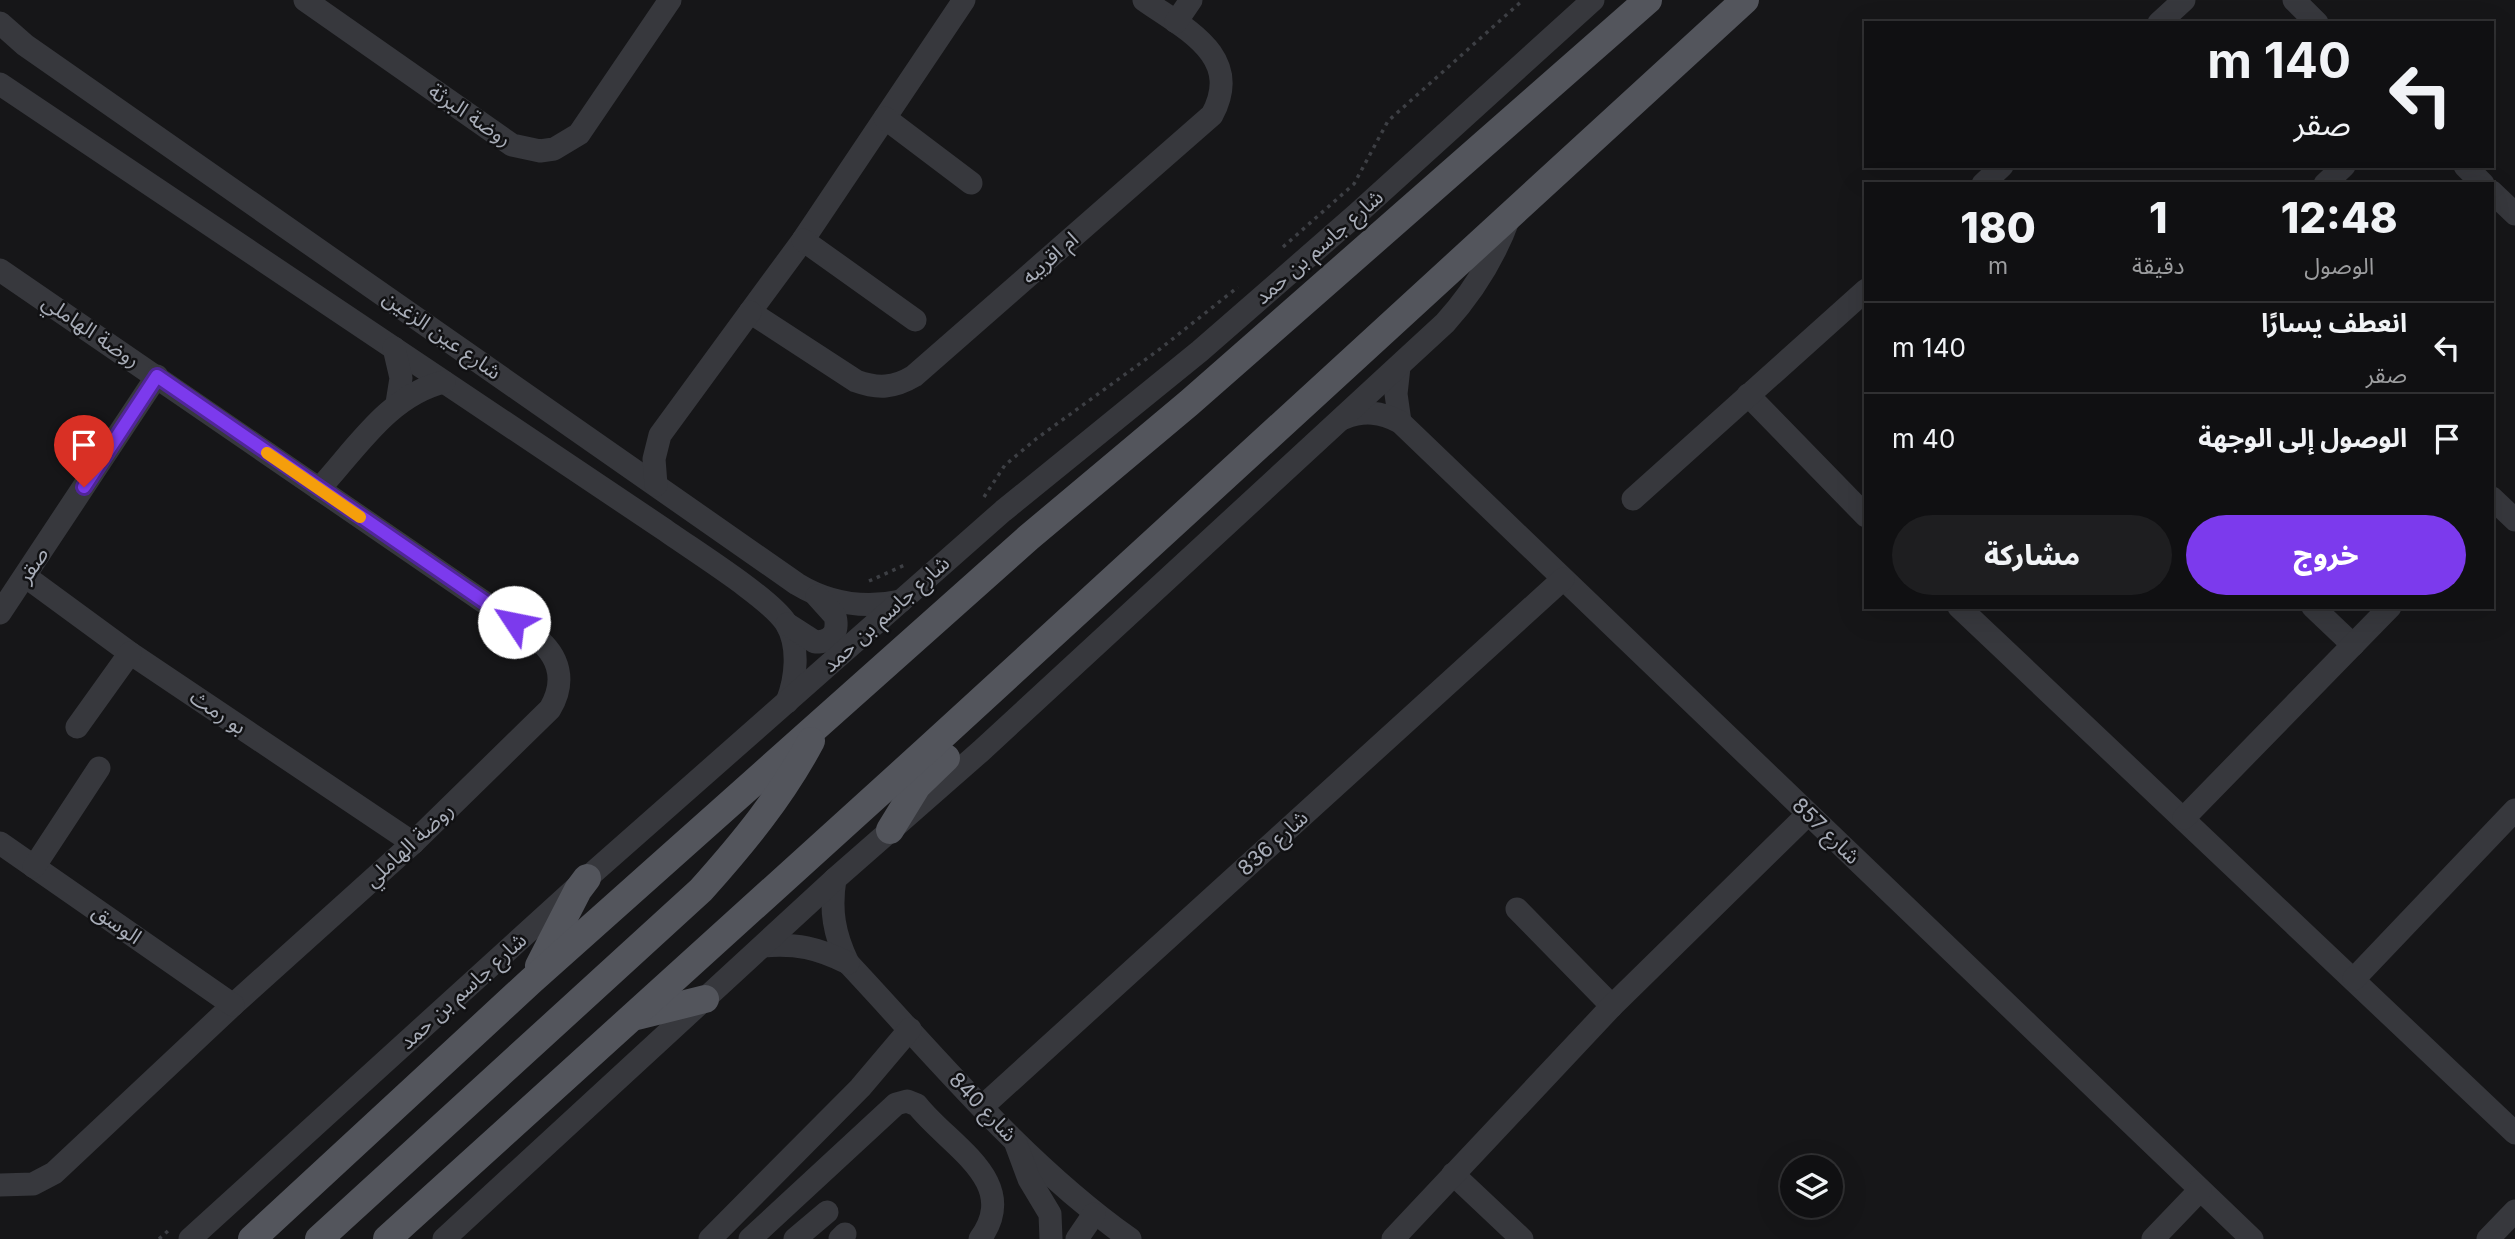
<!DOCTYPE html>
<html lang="ar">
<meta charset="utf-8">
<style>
:root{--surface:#101012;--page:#1e1e20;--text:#f1f3f6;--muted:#9c9d9f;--line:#303032;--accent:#7c3aed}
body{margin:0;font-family:Inter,"Noto Sans Arabic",sans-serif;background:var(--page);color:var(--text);direction:rtl;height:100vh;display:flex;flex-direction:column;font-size:26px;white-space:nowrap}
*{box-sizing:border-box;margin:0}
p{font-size:23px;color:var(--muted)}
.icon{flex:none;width:38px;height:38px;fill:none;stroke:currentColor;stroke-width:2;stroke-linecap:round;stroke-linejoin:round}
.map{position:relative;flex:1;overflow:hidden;direction:ltr}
.side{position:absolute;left:1864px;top:182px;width:630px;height:427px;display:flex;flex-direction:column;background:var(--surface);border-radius:0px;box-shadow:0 7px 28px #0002,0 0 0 2px var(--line);direction:rtl}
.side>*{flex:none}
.top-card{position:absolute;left:1864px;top:21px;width:630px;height:147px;border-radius:0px;box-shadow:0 7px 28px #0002,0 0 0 2px var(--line);direction:rtl;background:#101012;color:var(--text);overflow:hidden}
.controls{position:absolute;left:1780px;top:1155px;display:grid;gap:14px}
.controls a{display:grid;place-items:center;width:63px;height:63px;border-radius:50%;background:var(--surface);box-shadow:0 7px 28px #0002,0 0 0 2px var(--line);font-size:35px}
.pin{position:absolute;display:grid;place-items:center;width:60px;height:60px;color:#fff;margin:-72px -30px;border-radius:50% 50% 50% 0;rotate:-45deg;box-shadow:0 0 7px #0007}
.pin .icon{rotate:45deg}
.me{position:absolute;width:77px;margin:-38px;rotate:304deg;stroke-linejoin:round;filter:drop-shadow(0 0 5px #0008)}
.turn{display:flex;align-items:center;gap:24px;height:147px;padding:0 28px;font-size:32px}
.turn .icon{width:91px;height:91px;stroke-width:2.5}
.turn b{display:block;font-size:49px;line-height:60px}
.eta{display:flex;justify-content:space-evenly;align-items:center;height:119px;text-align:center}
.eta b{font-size:42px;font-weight:800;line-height:49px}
.cta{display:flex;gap:14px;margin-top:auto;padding:14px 28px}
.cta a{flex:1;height:80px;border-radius:42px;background:var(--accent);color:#fff;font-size:28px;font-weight:800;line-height:80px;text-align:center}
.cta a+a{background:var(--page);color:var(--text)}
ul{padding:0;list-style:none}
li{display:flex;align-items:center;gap:21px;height:91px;padding:0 28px;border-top:2px solid var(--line)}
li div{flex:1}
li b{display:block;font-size:26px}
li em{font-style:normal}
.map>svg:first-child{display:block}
</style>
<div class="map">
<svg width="2515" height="1239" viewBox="0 0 2515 1239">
<rect width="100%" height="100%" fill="#161618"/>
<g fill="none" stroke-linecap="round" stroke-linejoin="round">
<g stroke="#3d3f44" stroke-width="3.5" stroke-dasharray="3.5 5" stroke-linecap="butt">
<polyline points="1283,247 1354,184 1388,121 1523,0"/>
<polyline points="984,497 1005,465 1036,439 1160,349 1238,287"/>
<polyline points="869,581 907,564"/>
<polyline points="159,1239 170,1229"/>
</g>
<g stroke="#37383d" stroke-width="23">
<polyline points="305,0 512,145 540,151 554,149 579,134 670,0"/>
<path d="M964,0L803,240L750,312L856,381C878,389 894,388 914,376L1212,115C1244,56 1185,29 1144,0"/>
<polyline points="2294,0 2317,23"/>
<polyline points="1176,22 1191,0"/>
<path d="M0,23L25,45L797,584C830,604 864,609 901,601"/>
<polyline points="2159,23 2184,0"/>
<path d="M0,84L665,530C693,550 770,598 786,623C800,646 796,679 787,702"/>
<polyline points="885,118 971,183"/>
<polyline points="2465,166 2483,184"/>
<polyline points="1983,184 2002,166"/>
<polyline points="2325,184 2344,166"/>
<polyline points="2492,192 2515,214"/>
<polyline points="803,240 915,320"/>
<path d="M0,270L535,637C560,656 566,682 550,709L413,843L233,1005L54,1173L33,1184L0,1185"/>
<polyline points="394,348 401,378 397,403"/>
<polyline points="1399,367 1396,394 1400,422"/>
<polyline points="1748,395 1866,516"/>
<path d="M1344,418C1364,410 1381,412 1400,422L2252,1239"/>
<polyline points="656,485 654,459 660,435 750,312"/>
<path d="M319,489C356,449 389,395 444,382"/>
<polyline points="2492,498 2515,520"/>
<polyline points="1633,499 1866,290"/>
<polyline points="25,576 130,653 413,843"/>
<polyline points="1959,607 2515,1133"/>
<polyline points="2313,607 2353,645"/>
<polyline points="0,613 157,376"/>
<path d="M787,624L815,642C832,642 839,632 835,616L817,596"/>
<polyline points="77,727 130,653"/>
<polyline points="2184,818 2390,607"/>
<polyline points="0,843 233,1005"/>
<polyline points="34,867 99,768"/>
<path d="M835,879C830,910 834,934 848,963C937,1058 1023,1163 1130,1239"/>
<polyline points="1517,909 1612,1006"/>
<path d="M763,946C796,943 818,948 848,963"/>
<polyline points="2354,979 2515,810"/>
<polyline points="982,1107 1563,579"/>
<polyline points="1016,1144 1029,1179 1050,1214 1051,1239"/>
<polyline points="1453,1174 1522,1239"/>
<polyline points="190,1239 587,878 1003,511 1200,351 1357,214 1593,0"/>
<path d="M444,1239L835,879L981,751L1445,323C1473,292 1494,259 1509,218"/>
<polyline points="710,1239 860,1088 910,1029"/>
<path d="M750,1239L896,1104L907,1101L917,1105C949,1146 1022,1181 980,1239"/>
<polyline points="795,1239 827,1212"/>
<polyline points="840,1239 845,1234"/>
<polyline points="1077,1239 1094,1214"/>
<polyline points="1393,1239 1612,1006 1808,814"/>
<polyline points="2153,1239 2200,1190"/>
<polyline points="2488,1239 2515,1211"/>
</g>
<g stroke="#53555c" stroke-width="28">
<polyline points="890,830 917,786 946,758"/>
<polyline points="539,966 578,890 587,878"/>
<polyline points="637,1016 705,999"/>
<polyline points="252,1239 531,981 1028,538 1189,403 1648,0"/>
<path d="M319,1239L701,890C743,843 781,797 811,741"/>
<polyline points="387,1239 929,748 1745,0"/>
</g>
</g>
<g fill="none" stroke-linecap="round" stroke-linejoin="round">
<g stroke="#51269a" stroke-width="18">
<polyline id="route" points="84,487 157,376 514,622"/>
</g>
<use href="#route" stroke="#7c3aed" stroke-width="12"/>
<polyline stroke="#f59e0b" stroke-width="12" points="267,453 360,517"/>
</g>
<g text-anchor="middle" stroke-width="5" stroke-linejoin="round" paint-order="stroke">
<g font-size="21" fill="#a8adb8" stroke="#111113">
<text transform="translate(470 115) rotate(34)" y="7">روضة البرثة</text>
<text transform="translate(1319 247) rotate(-41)" y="7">شارع جاسم بن حمد</text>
<text transform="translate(1050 258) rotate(-41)" y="7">ام اقريبه</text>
<text transform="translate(91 331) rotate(34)" y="7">روضة الهاملي</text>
<text transform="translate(442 335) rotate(35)" y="7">شارع عين الزغين</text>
<text transform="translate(33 565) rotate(-56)" y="7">صقر</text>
<text transform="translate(886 614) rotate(-42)" y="7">شارع جاسم بن حمد</text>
<text transform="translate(218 712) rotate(34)" y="7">بو رمث</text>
<text transform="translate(1826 831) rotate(44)" y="7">شارع 857</text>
<text transform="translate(1273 843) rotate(-42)" y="7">شارع 836</text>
<text transform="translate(409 845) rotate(-43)" y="7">روضة الهاملي</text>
<text transform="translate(117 924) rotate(35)" y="7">الوسق</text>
<text transform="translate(463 991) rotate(-42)" y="7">شارع جاسم بن حمد</text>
<text transform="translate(983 1107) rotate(46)" y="7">شارع 840</text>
</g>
</g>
</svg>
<div class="controls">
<a><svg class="icon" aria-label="layers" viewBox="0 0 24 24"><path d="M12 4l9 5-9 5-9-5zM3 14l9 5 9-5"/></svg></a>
</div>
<div class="pin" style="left:84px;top:487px;background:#d93025"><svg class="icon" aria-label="arrive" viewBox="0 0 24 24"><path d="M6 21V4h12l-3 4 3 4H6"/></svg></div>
<svg class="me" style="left:514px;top:622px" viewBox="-20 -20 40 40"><circle r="19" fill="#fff"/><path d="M0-13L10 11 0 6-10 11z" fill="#7c3aed"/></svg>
<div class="top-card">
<div class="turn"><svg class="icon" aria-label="left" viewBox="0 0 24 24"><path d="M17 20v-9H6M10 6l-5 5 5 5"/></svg><div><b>140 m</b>صقر</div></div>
</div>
<section class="side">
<div class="eta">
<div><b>12:48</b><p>الوصول</p></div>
<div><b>1</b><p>دقيقة</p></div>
<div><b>180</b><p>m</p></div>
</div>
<ul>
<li><svg class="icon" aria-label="left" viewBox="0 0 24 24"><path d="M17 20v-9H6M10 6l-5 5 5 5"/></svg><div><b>انعطف يسارًا</b><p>صقر</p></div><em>140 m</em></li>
<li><svg class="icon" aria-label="arrive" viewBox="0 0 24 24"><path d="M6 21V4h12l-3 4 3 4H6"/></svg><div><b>الوصول إلى الوجهة</b></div><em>40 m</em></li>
</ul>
<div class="cta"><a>خروج</a><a>مشاركة</a></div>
</section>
</div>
